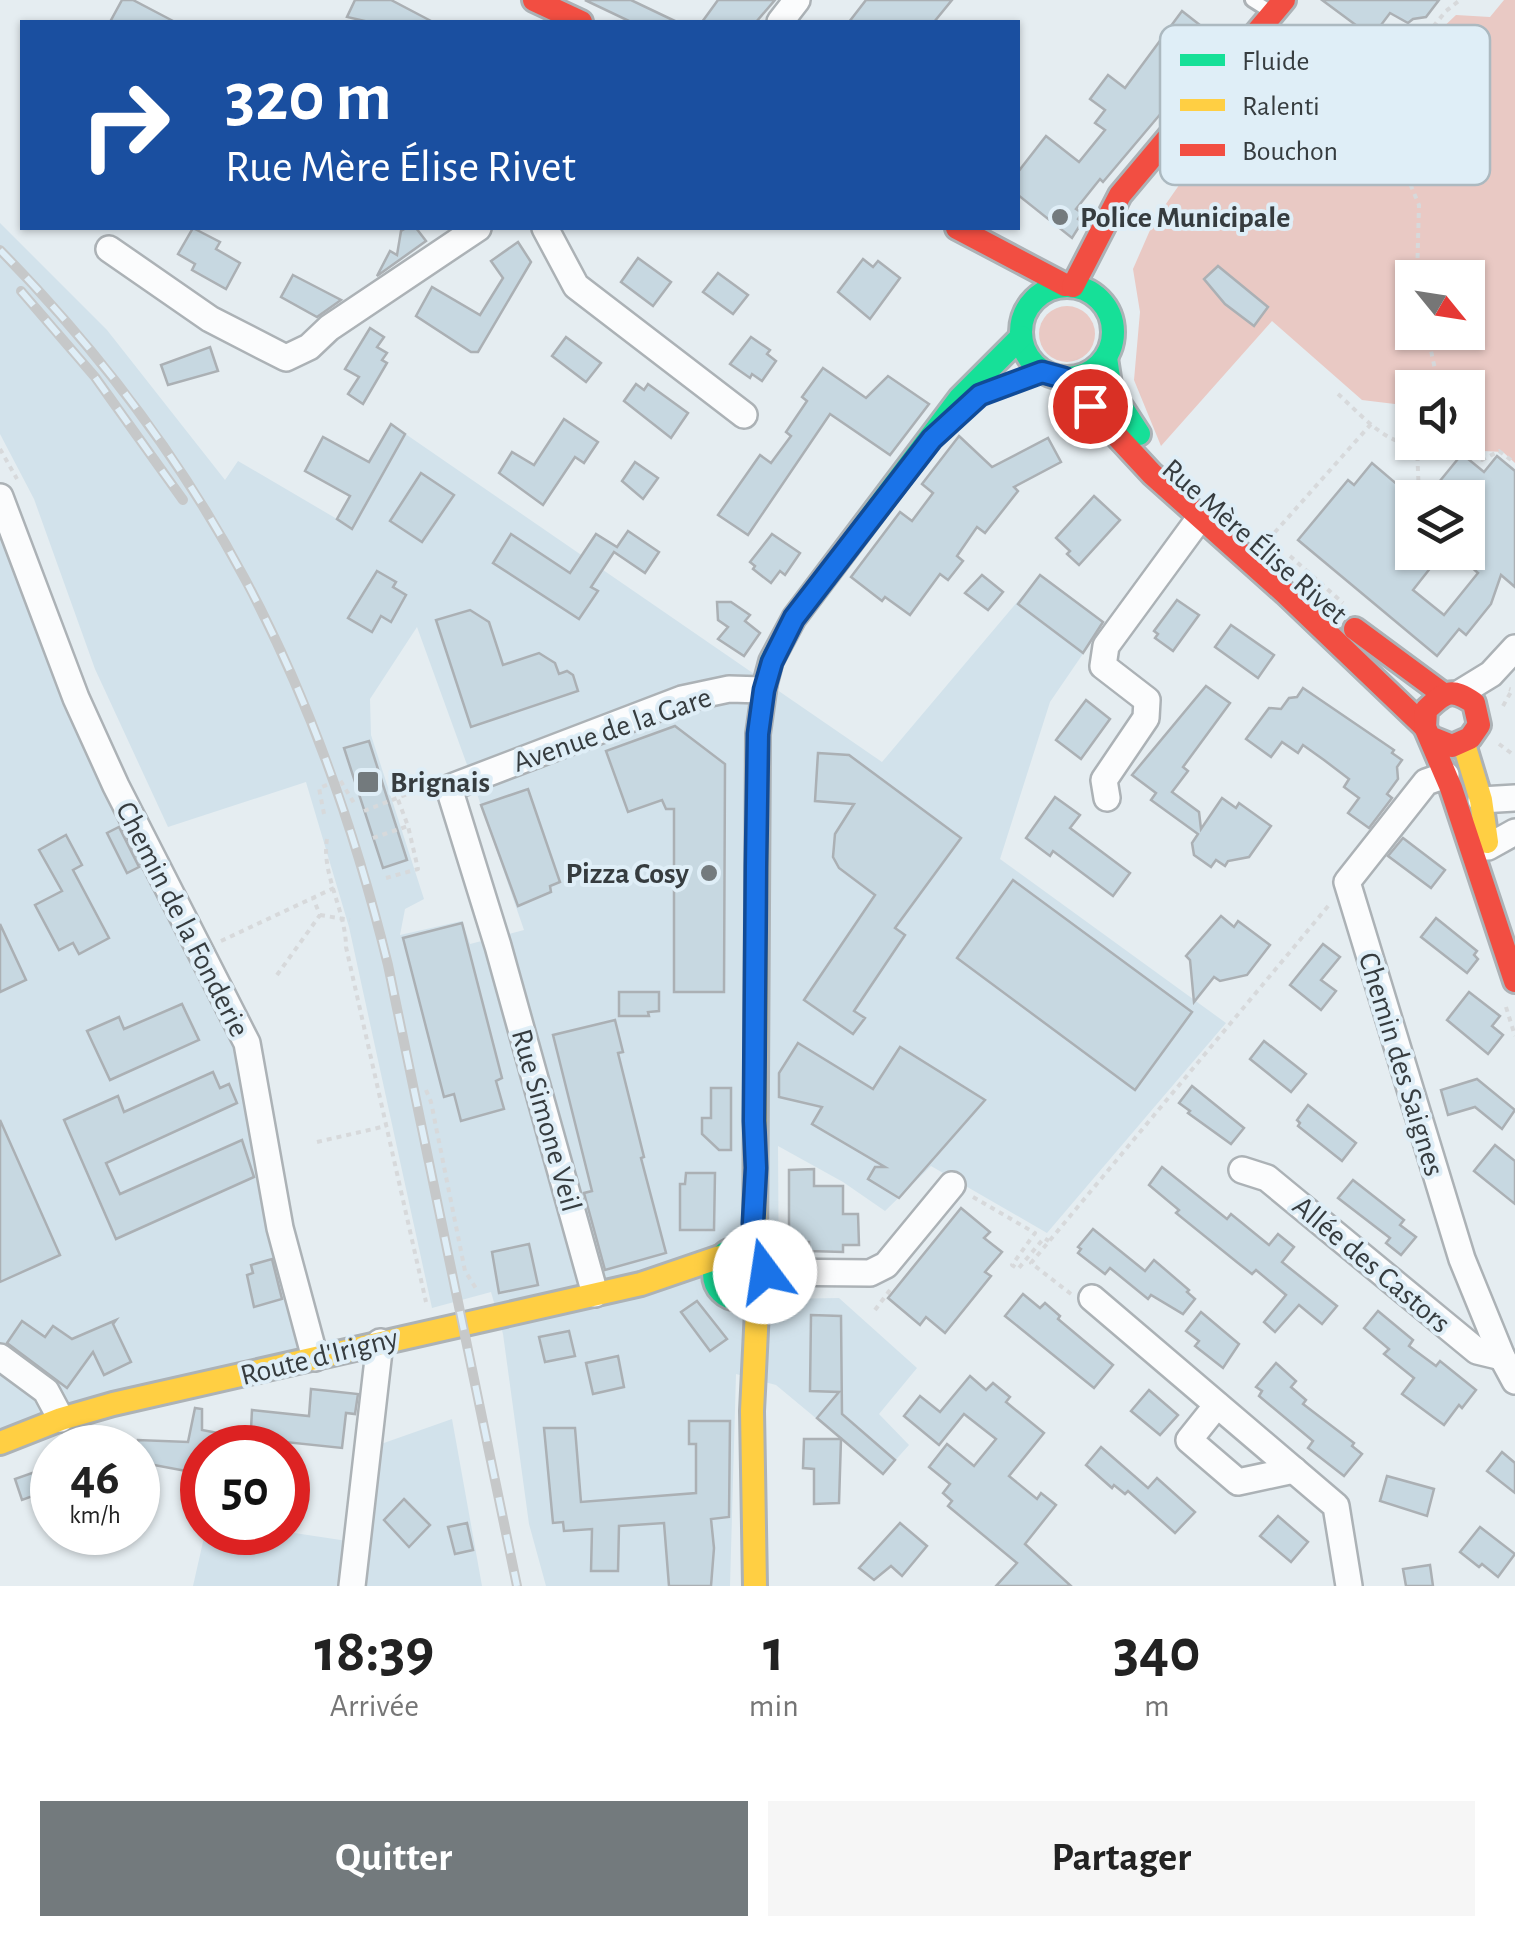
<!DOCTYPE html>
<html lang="fr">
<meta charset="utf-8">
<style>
:root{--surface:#fff;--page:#f6f6f6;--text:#222;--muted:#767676;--accent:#737a7d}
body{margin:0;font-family:"Alegreya Sans",sans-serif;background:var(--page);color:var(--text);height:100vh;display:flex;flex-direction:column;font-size:38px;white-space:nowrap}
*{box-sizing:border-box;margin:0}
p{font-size:32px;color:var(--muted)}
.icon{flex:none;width:55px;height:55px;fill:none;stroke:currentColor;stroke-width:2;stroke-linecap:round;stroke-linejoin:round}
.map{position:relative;height:1586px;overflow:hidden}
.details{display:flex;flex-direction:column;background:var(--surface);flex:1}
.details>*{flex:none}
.top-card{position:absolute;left:20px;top:20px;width:1000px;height:210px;border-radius:0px;box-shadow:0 2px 8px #0004;background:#1a4fa0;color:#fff;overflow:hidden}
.needle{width:65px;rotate:120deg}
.buttons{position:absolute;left:1395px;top:260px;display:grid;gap:20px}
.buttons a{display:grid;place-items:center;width:90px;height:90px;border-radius:0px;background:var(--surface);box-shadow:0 2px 8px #0004;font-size:50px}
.speed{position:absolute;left:30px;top:1425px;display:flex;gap:20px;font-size:50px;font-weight:700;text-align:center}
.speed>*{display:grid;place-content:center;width:130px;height:130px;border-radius:50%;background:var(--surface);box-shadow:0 2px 8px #0004;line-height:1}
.speed small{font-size:25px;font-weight:400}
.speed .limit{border:15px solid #d22;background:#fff;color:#111}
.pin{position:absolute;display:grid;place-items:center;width:85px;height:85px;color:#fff;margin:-42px;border:5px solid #fff;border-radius:50%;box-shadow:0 2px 10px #0007}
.me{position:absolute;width:110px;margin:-55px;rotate:346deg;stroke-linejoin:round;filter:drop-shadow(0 0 8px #0008)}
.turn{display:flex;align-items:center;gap:35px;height:210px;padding:0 40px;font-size:45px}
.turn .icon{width:130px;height:130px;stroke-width:2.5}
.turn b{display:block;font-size:70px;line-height:85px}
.eta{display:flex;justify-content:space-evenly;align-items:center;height:170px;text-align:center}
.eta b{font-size:60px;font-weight:700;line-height:70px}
.button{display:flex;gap:20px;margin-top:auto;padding:20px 40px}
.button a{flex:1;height:115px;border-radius:0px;background:var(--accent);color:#fff;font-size:40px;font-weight:700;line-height:115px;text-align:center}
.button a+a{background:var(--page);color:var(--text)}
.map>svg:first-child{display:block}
</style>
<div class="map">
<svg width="1515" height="1586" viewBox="0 0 1515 1586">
<rect width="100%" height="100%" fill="#e5edf1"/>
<g fill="#d2e2eb" fill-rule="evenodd">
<path d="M0,223L107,330L225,480L238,461L337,519L391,424L882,762L1040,575L1104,623L1050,702L1000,859L1226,1023L1047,1233L931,1166L885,1211L843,1182L778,1146L779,1299L839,1298L917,1368L879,1414L909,1445L883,1474L776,1385L736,1374L730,1586H546L529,1524L503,1334L491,1292L432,1308L349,927L306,782L168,827L95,669L34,499L0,434ZM417,627L466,762L524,930L470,944L462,921L400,935L405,909L424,899L371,735L370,699Z"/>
<polygon points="0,511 240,1046 312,1369 67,1425 0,1452"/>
<polygon points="452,1419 482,1586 193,1586 205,1533 288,1532 367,1544 381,1444"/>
</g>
<g fill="#e9c9c4" fill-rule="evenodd">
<path d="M1504,0H1515V463L1503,452L1464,450L1458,443L1468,442V388H1412V410L1403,405L1362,400L1272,321L1161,446L1134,380L1140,312L1133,269L1154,221L1198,158L1229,128L1285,164L1353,64L1414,84L1436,34L1456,15L1490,17ZM1412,278H1468V332H1412Z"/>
<circle cx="1067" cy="334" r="28"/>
</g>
<g fill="#c7d8e1" stroke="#abb0b4" stroke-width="2.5">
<polygon points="122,0 133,0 175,22 110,22"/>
<polygon points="355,0 391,0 433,22 369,22 347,17"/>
<polygon points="585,0 631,0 677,22 631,22"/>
<polygon points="718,0 775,0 756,22 702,22"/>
<polygon points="866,0 952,0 934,22 849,22"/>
<polygon points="1322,0 1439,0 1426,17 1413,19 1408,23 1390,13 1372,37"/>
<polygon points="1182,11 1205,29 1176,67 1190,79 1103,182 1100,179 1076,209 1082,213 1078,219 1082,222 1072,238 1018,195 1018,172 1046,136 1079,162 1105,130 1095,123 1105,110 1090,99 1108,75 1125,88"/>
<polygon points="193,228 220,242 216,249 240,263 226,289 192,270 195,264 178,254"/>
<polygon points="406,228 416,228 426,241 377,276 390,251 397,255 401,231"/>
<polygon points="518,242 531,262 478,352 471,352 416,316 432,287 480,315 503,278 491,261"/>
<polygon points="638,258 671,282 653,306 621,282"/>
<polygon points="863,259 873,267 878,261 900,278 870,319 838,292"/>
<polygon points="1218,266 1268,307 1254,326 1225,304 1204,279"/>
<polygon points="718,273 748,295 733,314 703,292"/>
<polygon points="293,275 320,289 341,300 317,317 281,297"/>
<polygon points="370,328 384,337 377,347 387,353 382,360 387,363 363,404 348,394 359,377 345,369"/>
<polygon points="566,337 601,363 586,382 552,356"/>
<polygon points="751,337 770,350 767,354 776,361 762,381 752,374 750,378 730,364"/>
<polygon points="210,347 218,371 168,385 161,365"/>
<polygon points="823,368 866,398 888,376 929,404 890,455 830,414 748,535 718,515 760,455 771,463 791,436 786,432 807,401 802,397"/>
<polygon points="636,384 644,390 648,384 688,413 671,438 624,401"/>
<polygon points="564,419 598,442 584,463 575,457 543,505 499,473 512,452 534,465"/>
<polygon points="391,424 405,434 352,529 337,519 350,496 305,471 323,437 369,462"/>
<polygon points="959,436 992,467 1048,438 1061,462 1014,487 1018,491 985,533 977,527 957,556 963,561 948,580 940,574 910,615 885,597 882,601 851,577 900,512 912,521 933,493 922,484"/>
<polygon points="1462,454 1484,472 1497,456 1515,471 1515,587 1501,575 1491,604 1466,635 1459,629 1437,656 1298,540 1348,480 1354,485 1372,463 1412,497 1412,552 1443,552 1413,590 1444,615 1478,573 1468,564 1468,498 1426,498"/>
<polygon points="635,462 658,478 643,499 622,481"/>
<polygon points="421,473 454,495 422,542 390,521"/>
<polygon points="1094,496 1120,520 1079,565 1067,554 1070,551 1056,538"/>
<polygon points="628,531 659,552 645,573 614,552 591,587 598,591 579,619 493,563 511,534 570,573 596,534 617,547"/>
<polygon points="772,534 800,553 785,575 780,571 771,583 753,569 755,566 750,562"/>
<polygon points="377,571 396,582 393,587 406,595 391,622 381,616 372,632 348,618"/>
<polygon points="982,575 1003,592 988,610 965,593"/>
<polygon points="1040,575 1103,622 1083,653 1018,604"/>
<polygon points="1177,600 1199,615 1173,651 1155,638 1158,634 1154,631"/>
<polygon points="717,602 731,602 750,615 745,621 760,633 744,656 718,639 728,627 718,620"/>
<polygon points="470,610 489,622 503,665 539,653 555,663 559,674 567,671 573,675 578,691 471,727 436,620"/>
<polygon points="1231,625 1274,655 1258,678 1215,647"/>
<polygon points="1206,686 1230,703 1183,767 1188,771 1172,792 1199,812 1201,829 1222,798 1236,808 1239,803 1271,826 1249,857 1228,861 1225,866 1216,860 1211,867 1194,855 1192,843 1198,834 1151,800 1156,793 1132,775"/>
<polygon points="1303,688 1394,750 1392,753 1402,760 1397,767 1398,779 1387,794 1392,798 1369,828 1348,813 1359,798 1344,787 1349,779 1324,760 1303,745 1298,753 1282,742 1271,757 1246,739 1269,708 1281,709 1289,698 1297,697"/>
<polygon points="1086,700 1110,719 1081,759 1056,740"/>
<polygon points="675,726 725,764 724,992 674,992 674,809 666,809 662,800 628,812 606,751"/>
<polygon points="369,741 407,860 383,868 344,748"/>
<polygon points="818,753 849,755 961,838 895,928 905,935 854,1011 865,1018 853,1034 804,1000 875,895 839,868 833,857 835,834 854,804 815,801"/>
<polygon points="528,789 560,882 550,886 551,892 518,906 481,805"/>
<polygon points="1055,797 1080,815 1070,828 1130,873 1113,896 1053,851 1050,856 1026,838"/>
<polygon points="119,827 139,867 127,873 107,833"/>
<polygon points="66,835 82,865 73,870 109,938 79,954 73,943 59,950 35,905 62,891 39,850"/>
<polygon points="1403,838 1445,870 1431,888 1388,856"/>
<polygon points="1013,880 1192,1012 1135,1090 957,958"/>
<polygon points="1221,916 1234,927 1238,921 1270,945 1247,975 1220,981 1214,977 1194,1002 1190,960 1186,956"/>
<polygon points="1436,918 1477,951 1474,955 1478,959 1467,973 1421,937"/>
<polygon points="462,923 502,1078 496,1081 504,1109 461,1121 454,1094 444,1097 403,938"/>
<polygon points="0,924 26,980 0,992"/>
<polygon points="1323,944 1340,957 1321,980 1336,991 1321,1010 1290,985"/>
<polygon points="619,992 659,992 659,1011 648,1012 649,1016 619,1016"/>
<polygon points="1469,992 1500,1016 1492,1026 1503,1035 1488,1054 1447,1020"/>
<polygon points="182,1004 199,1040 110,1080 87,1031 119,1017 124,1029"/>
<polygon points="615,1020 623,1052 618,1053 644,1157 641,1158 666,1253 605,1270 584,1193 592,1191 553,1035"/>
<polygon points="1264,1041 1306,1074 1291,1092 1250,1059"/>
<polygon points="798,1043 873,1089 900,1047 985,1100 899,1198 868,1179 875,1167 885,1167 812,1124 822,1107 779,1097 779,1073"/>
<polygon points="213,1072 220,1088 229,1084 237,1103 106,1163 120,1194 242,1140 254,1177 116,1239 64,1120 118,1096 124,1112"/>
<polygon points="1477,1079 1515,1110 1502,1129 1475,1107 1448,1115 1441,1090"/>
<polygon points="1192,1086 1244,1128 1231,1144 1188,1113 1190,1111 1179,1103"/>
<polygon points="711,1088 731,1088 731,1150 719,1150 702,1134 702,1118 711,1118"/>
<polygon points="1308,1105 1356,1143 1342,1161 1298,1126 1300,1123 1297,1120"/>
<polygon points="0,1120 60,1255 0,1282"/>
<polygon points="1495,1145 1515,1161 1515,1204 1474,1171"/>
<polygon points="1162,1167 1227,1219 1231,1214 1269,1245 1278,1234 1294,1247 1282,1262 1337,1306 1322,1324 1299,1305 1275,1332 1264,1322 1286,1295 1256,1270 1252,1274 1238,1263 1176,1213 1179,1210 1149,1185"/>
<polygon points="814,1169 814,1186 843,1186 843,1214 858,1214 859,1245 843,1245 843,1252 809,1251 809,1242 789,1242 789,1170"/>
<polygon points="686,1173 715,1173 714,1230 680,1230 680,1184 685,1184"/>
<polygon points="1353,1180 1404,1220 1400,1225 1416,1237 1401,1255 1386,1243 1390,1238 1338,1198"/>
<polygon points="961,1208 990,1232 984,1238 1002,1252 985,1272 991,1276 945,1333 926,1317 920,1325 888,1298"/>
<polygon points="1093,1229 1145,1271 1154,1260 1189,1290 1187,1292 1195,1299 1183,1314 1151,1295 1148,1299 1110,1268 1105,1274 1078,1253 1081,1249 1078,1247"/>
<polygon points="529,1244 538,1285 499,1293 492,1252"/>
<polygon points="272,1259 282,1299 254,1307 247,1275 253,1273 251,1265"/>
<polygon points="1023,1294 1040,1308 1045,1303 1060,1316 1058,1319 1113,1365 1094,1388 1005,1316"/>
<polygon points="697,1301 727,1339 710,1351 681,1312"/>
<polygon points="1378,1311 1413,1340 1409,1346 1436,1366 1440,1361 1476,1390 1462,1408 1459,1405 1444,1425 1402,1394 1414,1378 1384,1354 1389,1349 1364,1328"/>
<polygon points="1201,1312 1239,1344 1223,1368 1195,1346 1199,1341 1186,1331"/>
<polygon points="811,1315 841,1316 842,1414 895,1460 883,1474 817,1418 839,1392 810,1391"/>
<polygon points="116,1320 113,1324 131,1362 104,1375 93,1352 67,1388 7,1343 22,1321 45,1337 53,1326 72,1339"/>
<polygon points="569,1331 575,1356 545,1362 539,1337"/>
<polygon points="618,1356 624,1387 593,1394 586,1363"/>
<polygon points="1276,1363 1296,1381 1291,1387 1306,1400 1303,1404 1354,1443 1352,1446 1362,1454 1344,1476 1308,1448 1313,1441 1259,1396 1262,1391 1256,1387"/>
<polygon points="970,1376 986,1390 993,1383 1010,1397 1006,1402 1044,1433 1009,1476 1037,1499 1041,1493 1056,1505 1025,1544 1071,1586 996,1586 1017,1563 948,1506 952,1501 943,1493 950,1484 929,1467 947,1444 974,1466 996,1439 964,1414 939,1445 904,1416 920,1396 940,1412"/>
<polygon points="311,1389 358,1394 355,1414 346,1413 342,1448 276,1441 275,1448 250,1448 252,1410 309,1416"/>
<polygon points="1149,1390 1178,1415 1160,1435 1131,1411"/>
<polygon points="195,1408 202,1409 202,1430 218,1433 215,1448 202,1448 202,1474 138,1462 138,1440 188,1442"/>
<polygon points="689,1421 730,1421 729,1517 711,1519 714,1548 711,1586 669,1586 664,1523 619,1526 618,1571 591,1571 592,1529 564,1531 563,1522 553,1523 544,1428 575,1428 581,1502 696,1493 696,1444 689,1444"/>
<polygon points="804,1439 841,1439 839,1503 814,1504 814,1469 803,1468"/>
<polygon points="1101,1447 1148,1488 1157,1478 1195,1512 1175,1533 1128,1491 1125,1494 1114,1485 1112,1488 1086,1465"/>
<polygon points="1502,1452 1515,1463 1515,1493 1487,1471"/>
<polygon points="46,1468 52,1489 22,1500 15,1479"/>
<polygon points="1387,1476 1434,1489 1427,1516 1380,1501"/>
<polygon points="404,1499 430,1525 409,1547 384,1520"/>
<polygon points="1278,1516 1308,1542 1291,1562 1260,1536"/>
<polygon points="467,1523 473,1550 455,1554 448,1527"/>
<polygon points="900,1523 927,1546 902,1576 891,1566 874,1580 859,1568"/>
<polygon points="1480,1527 1515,1554 1498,1577 1482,1564 1479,1567 1460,1552"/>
<polygon points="1430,1565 1433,1586 1406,1586 1403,1569"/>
</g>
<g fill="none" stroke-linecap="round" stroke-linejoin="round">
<g stroke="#acb2b6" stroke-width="18">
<polyline id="lane" points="1252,0 1271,12"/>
</g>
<g stroke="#acb2b6" stroke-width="30">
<g id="street">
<polyline points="780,22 797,0"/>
<polyline points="545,228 576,286 744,415"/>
<polyline points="109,249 210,319 286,358 309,347 329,328 478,228"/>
<polyline points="0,497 76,698 116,786 247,1043 280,1228 315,1358"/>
<polyline points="1460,693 1491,674 1515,648"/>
<polyline points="1446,775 1426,782 1347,882 1462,1259 1502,1357 1515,1381"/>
<polyline points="1107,798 1104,780 1146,718 1147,700 1103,666 1106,646 1199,519"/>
<polyline points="1481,800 1515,798"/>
<polyline points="1488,847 1515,832"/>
<polyline points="1242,1170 1267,1178 1477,1351 1502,1357"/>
<polyline points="765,1272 870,1273 886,1265 952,1185"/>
<polyline points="595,1294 498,946 449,788 682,699 729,689 763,690"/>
<polyline points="1092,1298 1336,1506 1349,1586"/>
<polyline points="0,1357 46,1391 61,1419"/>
<polyline points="1217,1405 1189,1440 1238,1482 1294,1470"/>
<polyline points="352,1586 380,1342"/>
</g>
</g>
<g stroke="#acb2b6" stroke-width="28">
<g id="fast">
<circle cx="1067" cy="332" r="46"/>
<polyline points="1106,358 1111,391 1139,434"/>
<polyline points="765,684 771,661 794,618 960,398 1021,337"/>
<circle cx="739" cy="1274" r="25"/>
</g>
</g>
<g stroke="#acb2b6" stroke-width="28">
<g id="slow">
<polyline points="1464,744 1481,800 1487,842"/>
<polyline points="755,1254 758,734 765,684"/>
<polyline points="0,1443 61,1419 113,1404 641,1284 720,1257"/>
<polyline points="755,1586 752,1411 758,1290"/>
</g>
</g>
<g stroke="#acb2b6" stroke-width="28">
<g id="jam">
<polyline points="534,0 581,22"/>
<polyline points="957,228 1065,285"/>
<polyline points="1073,286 1120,195 1284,0"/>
<polyline points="1064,379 1152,474 1285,593 1425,727"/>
<polyline points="1355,629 1443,694"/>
<path d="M1432,738L1452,746L1470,738L1479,725L1474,703C1451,687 1445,692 1426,710L1425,727L1451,788L1515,981"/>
</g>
</g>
<g stroke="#d7d9db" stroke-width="4" stroke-dasharray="5 5" stroke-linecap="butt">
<polyline points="1340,42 1418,70"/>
<polyline points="1417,278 1419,205 1404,169 1402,139 1427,34 1446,11 1460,0"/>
<polyline points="1427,332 1439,388"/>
<path d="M1338,394C1365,418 1394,456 1434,442"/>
<polyline points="1457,442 1482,460 1499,451 1515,463"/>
<polyline points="1417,446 1419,496"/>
<polyline points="0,449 17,479"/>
<polyline points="1268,540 1371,424"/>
<polyline points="1290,556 1343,603"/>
<polyline points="1503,706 1512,690 1509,689"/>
<polyline points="1499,744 1515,756"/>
<polyline points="364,811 425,787"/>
<polyline points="324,814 319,788 340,780 354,803"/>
<polyline points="373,838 408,826 397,797"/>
<path d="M327,839C321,874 346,911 346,947L426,1302"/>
<polyline points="386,878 418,869 408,826"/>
<polyline points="320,915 350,920"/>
<polyline points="221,941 334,888"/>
<polyline points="277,975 320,915 313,898"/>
<polyline points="1506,1007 1515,1036"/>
<polyline points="426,1090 431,1102 465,1271 477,1290"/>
<polyline points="317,1142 386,1126"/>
<polyline points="973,1197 1035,1233 1012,1265 1018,1269 1044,1238 1049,1241"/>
<polyline points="1071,1294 1031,1263 1329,905"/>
<polyline points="875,1310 890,1290"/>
</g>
<use href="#lane" stroke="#fbfcfd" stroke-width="12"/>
<use href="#street" stroke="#fbfcfd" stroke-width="25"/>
<use href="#fast" stroke="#16e098" stroke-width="22"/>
<use href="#slow" stroke="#ffcf43" stroke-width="22"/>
<use href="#jam" stroke="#f24e42" stroke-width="22"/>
<g stroke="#c6c8c9" stroke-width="10">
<g id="rail">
<path d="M0,250C207,461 318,680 388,965L517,1586"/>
<polyline points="21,291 95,377 183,500"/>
</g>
</g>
<use href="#rail" stroke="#dfeef7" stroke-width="6" stroke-dasharray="19" stroke-linecap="butt"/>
</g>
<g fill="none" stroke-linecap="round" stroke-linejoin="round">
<g stroke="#114b97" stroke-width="25">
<polyline id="route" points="765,1272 756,1254 753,1223 756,1168 754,1121 756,866 758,734 764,690 772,662 794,618 932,439 980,395 1042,372 1064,378 1090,406"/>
</g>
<use href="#route" stroke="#1a73e8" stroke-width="18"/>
</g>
<g fill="#737a7d" stroke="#dfeef7" stroke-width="4">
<circle cx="1060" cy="217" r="10"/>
<rect x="356" y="770" width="24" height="24" rx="5"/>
<circle cx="709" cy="873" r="10"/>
</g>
<g text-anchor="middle" stroke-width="8" stroke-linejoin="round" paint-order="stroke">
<g font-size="30" font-weight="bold" fill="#363c3f" stroke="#dfeef7" text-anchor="start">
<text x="1080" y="227">Police Municipale</text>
<text x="390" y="792">Brignais</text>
<text x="689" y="883" text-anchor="end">Pizza Cosy</text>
</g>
<g font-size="30" fill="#363c3f" stroke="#dfeef7">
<text transform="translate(1255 541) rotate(41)" y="10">Rue Mère Élise Rivet</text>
<text transform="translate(612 729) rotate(-19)" y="10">Avenue de la Gare</text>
<text transform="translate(183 919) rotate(63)" y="10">Chemin de la Fonderie</text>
<text transform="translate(1402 1064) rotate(73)" y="10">Chemin des Saignes</text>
<text transform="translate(547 1120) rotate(74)" y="10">Rue Simone Veil</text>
<text transform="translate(1372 1264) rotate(40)" y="10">Allée des Castors</text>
<text transform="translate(319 1356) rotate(-14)" y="10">Route d'Irigny</text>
</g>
</g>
<rect x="1160" y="25" width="330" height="160" rx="15" fill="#dfeef7" stroke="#acb9c0" stroke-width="2.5"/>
<rect x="1180" y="54" width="45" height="12" fill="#16e098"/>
<rect x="1180" y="99" width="45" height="12" fill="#ffcf43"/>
<rect x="1180" y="144" width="45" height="12" fill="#f24e42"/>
<g font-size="28" fill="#363c3f">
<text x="1242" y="70">Fluide</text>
<text x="1242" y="115">Ralenti</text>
<text x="1242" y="160">Bouchon</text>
</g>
</svg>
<div class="buttons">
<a><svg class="needle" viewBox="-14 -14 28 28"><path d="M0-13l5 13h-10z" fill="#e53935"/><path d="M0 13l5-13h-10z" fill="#767676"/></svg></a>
<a><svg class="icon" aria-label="sound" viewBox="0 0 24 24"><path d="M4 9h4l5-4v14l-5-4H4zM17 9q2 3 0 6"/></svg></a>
<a><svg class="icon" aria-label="layers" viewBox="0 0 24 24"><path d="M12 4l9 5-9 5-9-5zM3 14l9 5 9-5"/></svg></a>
</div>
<div class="speed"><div>46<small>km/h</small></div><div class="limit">50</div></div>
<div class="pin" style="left:1090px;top:406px;background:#d93025"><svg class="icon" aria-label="arrive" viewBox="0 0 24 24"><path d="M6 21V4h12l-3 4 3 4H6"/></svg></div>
<svg class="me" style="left:765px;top:1272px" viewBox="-20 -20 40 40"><circle r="19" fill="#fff"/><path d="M0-13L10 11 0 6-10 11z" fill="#1a73e8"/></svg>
<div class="top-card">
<div class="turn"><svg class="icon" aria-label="right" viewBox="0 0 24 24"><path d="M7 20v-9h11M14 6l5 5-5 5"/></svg><div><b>320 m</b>Rue Mère Élise Rivet</div></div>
</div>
</div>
<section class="details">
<div class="eta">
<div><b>18:39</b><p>Arrivée</p></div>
<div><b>1</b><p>min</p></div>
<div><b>340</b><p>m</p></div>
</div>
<div class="button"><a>Quitter</a><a>Partager</a></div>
</section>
